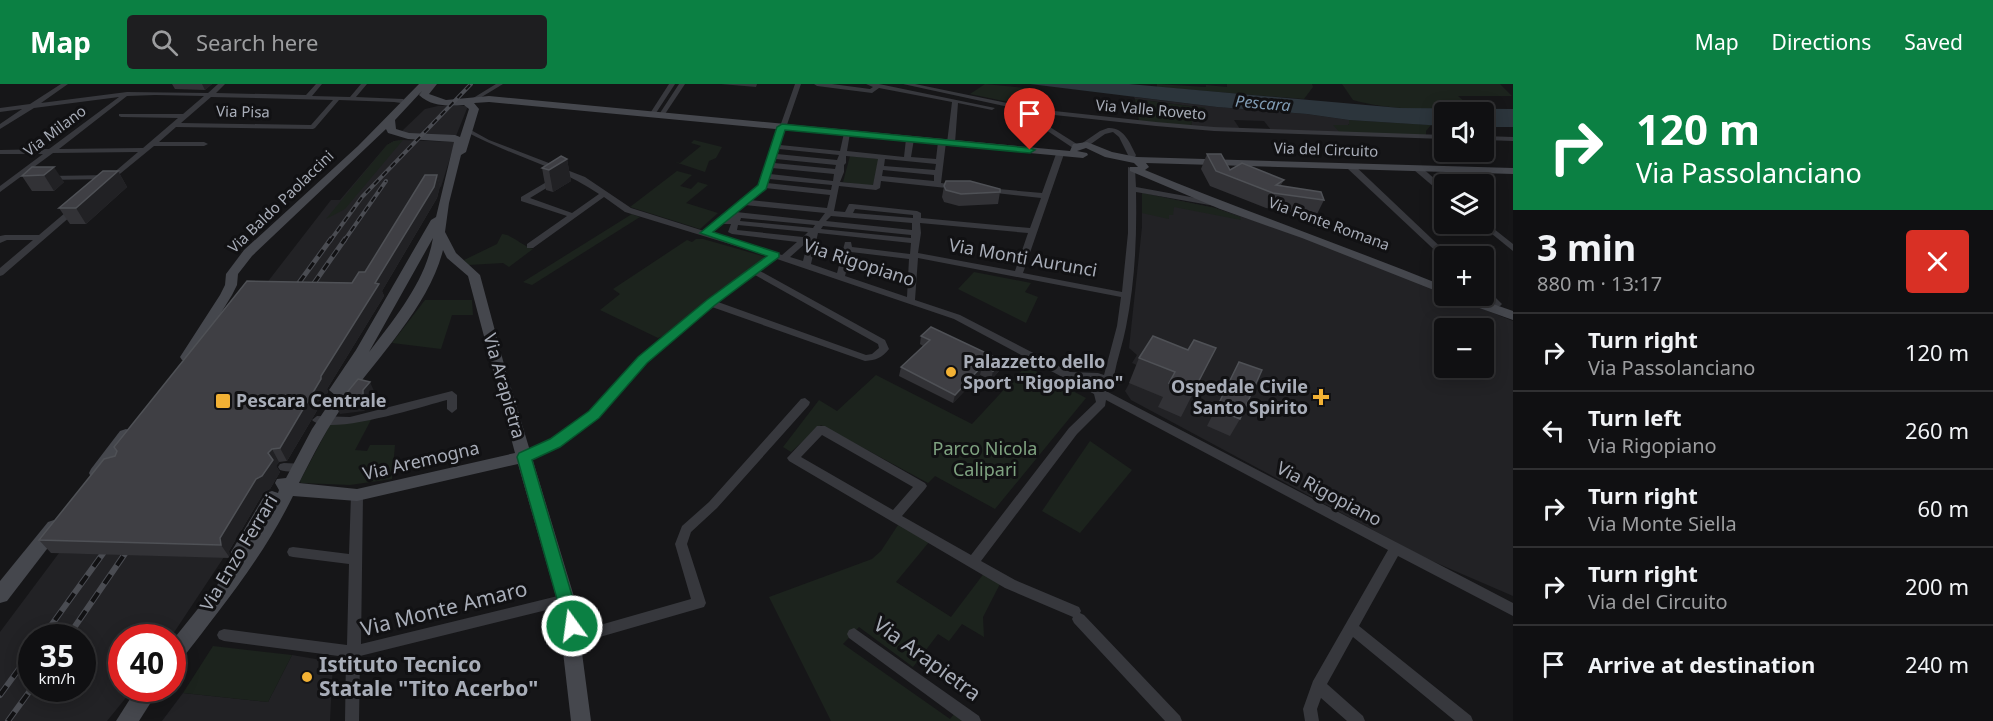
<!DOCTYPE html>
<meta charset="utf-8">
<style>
:root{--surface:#101012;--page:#1e1e20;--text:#f1f3f6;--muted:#9c9d9f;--line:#303032;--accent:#0b8043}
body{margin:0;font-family:"Noto Sans",sans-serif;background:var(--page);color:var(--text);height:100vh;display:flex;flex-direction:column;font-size:22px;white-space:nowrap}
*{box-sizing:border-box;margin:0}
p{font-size:20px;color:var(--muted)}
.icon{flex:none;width:33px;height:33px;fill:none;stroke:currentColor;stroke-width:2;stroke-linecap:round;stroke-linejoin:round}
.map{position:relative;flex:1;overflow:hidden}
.side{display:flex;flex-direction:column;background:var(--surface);width:480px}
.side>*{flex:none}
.guide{background:#0b8043;color:#fff;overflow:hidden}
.tools{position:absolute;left:1434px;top:18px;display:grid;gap:12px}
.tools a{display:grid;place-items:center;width:60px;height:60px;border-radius:6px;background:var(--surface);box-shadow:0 3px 15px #0003,0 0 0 2px var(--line);font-size:30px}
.speed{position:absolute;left:18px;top:540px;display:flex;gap:12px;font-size:30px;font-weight:700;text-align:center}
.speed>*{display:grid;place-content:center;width:78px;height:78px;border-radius:50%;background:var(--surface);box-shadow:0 3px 15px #0003,0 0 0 2px var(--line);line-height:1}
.speed small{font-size:15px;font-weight:400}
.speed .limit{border:9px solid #d22;background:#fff;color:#111}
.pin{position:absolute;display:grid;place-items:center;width:51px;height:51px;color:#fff;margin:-62px -26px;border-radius:50% 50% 50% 0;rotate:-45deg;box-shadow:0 0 6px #0007}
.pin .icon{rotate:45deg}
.me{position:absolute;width:66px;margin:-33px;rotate:346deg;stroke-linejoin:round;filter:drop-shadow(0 0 4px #0008)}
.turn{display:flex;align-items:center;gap:21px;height:126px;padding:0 24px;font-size:27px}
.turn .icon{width:78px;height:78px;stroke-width:2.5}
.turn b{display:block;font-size:42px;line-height:51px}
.round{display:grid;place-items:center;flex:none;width:63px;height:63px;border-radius:6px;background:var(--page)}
.headline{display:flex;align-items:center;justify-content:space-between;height:102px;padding:0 24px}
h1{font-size:36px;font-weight:700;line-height:45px}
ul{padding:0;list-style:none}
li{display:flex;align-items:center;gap:18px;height:78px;padding:0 24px;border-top:2px solid var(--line)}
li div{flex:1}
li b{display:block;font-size:22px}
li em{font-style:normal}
header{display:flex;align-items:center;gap:36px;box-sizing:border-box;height:84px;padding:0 30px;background:var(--accent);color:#fff}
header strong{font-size:28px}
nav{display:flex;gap:33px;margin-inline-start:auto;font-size:21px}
.search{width:420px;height:54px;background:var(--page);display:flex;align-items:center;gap:15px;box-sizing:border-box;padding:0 21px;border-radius:6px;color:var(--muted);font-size:22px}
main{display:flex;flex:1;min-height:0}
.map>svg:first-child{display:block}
</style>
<header>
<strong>Map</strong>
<div class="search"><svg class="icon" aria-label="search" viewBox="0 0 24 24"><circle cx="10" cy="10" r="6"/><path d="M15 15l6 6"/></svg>Search here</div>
<nav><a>Map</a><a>Directions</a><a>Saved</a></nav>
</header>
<main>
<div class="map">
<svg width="1513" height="637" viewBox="0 0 1513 637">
<rect width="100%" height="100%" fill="#161618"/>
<g fill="#222225" fill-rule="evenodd">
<polygon points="1134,13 1217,23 1307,30 1349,36 1349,40 1341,50 1271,46 1264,37 1234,36 1240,45 1191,42 1192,32 1205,24 1135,15"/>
<polygon points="438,22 468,22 456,52 409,50 402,47 425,25"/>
<polygon points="403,56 455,58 441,103 429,102 370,200 259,209 331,116 340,116 387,61 394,57"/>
<path d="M1142,109L1215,124L1312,156L1444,209V212H1451L1513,237V512L1425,474L1131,316L1125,307L1139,282L1132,279L1137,271L1129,264L1142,143ZM1444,244H1484V284H1444Z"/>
<path d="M59,469L224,473L171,553L122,554V604L133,605L107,637H0V548ZM32,554H82V604H32Z"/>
<polygon points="292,571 333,578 330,637 162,637 183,609 268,618"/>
</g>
<g fill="#1c231d">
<polygon points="985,0 1035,5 1027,22 970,10"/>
<polygon points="1157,0 1206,3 1206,1 1227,3 1227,0 1312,0 1313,3 1304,15 1157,3"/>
<path d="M1342,0H1500L1512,12H1458L1474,26C1433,25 1392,27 1353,16Z"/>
<polygon points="1135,15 1205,24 1206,31 1193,32 1191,42 1139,37"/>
<polygon points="1349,36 1431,41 1426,47 1426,52 1341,50 1333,41 1349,41"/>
<polygon points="403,56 345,125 326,135 387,61 394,57"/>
<polygon points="694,56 722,63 716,74 709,77 705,88 675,78 680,79 701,62 691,59"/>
<polygon points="850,72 879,75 873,102 843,98"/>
<polygon points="677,87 692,91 680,102 691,105 698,98 708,101 686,119 718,129 700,145 630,123"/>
<polygon points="1142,109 1215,124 1240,133 1241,136 1174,123 1173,131 1169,131 1169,135 1142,129"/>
<polygon points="632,130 640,133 532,201 523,198"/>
<path d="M502,150C511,150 523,162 533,165L509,183L503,179L468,181L464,176L497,160Z"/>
<polygon points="696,155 703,155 766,173 670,249 658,254 600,226 620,210 613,205 687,156 692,158"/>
<polygon points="974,188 1031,199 1025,208 1038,213 1026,239 958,205"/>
<polygon points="425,216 472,216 473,231 452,231 441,265 392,259"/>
<polygon points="1026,282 1086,314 995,425 935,392 928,399 821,341 791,368 783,363 819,316 837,327 876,291 972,340"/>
<polygon points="372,334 355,366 367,367 370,361 395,361 392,395 350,401 301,399 300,397 331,339"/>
<polygon points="1090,357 1132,386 1080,449 1042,427"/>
<polygon points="898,441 929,458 896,498 951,533 985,488 1001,498 983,533 984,553 962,540 949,557 938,550 913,583 859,543 843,560 950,635 955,629 966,637 831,637 769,513 872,475 881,467"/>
<polygon points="213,562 292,571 268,618 183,609"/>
</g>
<polygon fill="#2c353c" points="1030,0 1129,0 1400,24 1513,25 1513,43 1484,43 1484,28 1444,28 1444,42 1349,36 1307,30 1217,23"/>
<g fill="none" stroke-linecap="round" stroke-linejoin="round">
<g fill="#37383d" fill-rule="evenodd">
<path d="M61,0H68L41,19L127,8L208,9L218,0H225L216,9L306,11L316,0H322L312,12L350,13L361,0H367L356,13L403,15L408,20L405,22L401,19L394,18L339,16L315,44L313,45L176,43L159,58H204L208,60L204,62H154L110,98L107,95L48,96L44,94L48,92L111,91L138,68L53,69L0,108V102L43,70H0V66L49,65L119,13L34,24L0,45V40L22,25L0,28V24L30,20ZM155,11L204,12L183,30H119V32L121,33L178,34L143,64L59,65L127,12ZM211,13L333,16L311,41L181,39Z"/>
<polygon points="496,0 503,0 475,17 470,16"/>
<polygon points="669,0 675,0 654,32 650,32 649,31"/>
<polygon points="679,0 685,0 663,33 659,33 658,32"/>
<path d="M795,0H801L780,61L840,67L844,49L847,47L850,49L847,67L904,73L906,55L910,53L914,55L911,73L936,75L938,58L942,56L946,58L941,99L956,101L960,103L956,105L881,97L880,104L876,106L839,102L834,127L845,128L849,120H852L917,127L921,129V134L1030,144L1041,114L987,108L983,106L987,104L1042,109L1056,70L1063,68L1064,70L1023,189L1122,208L1128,149V83L1135,85L1136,103L1218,118V122H1215L1136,108C1137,153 1135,198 1126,243C1123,259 1117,275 1114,292V300L1109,303L1096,295H1083L1513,519V532L1398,472L1359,542L1471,632L1473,637H1455L1353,553L1327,600L1363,632L1365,637H1347L1321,614L1317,625L1319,637H1305L1303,625L1313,597L1388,466L1106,316L1105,322L1077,350L981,477L1015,496L1079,523L1081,527L1080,529L1084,531L1180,632L1182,637H1165L1074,539L1072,535L1073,533L1005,504L789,377L787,374L817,342H825L925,399L927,402L925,405L902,432L971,471L1069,344L1096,318L1094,310L954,235L777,175L760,187L885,256L889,265C882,274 876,276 865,277L712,223L647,278L601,330L573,353L528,376H520L518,373L520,370L565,347L593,324L639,274L708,217L769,172L625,128L604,113L533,164H527V160L567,132L521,117V113L555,93H558V97L530,114L572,129L599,110C558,82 508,71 465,47V45H469L489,56L585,93L631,124L704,147L759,102ZM779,65L839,71L837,76L777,70ZM846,72L878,75L873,101L840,98L844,88V81L846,79ZM776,75L836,81L835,85L774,79ZM885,75L936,80L935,86L884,82ZM772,84L834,90L833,97L770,90ZM883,86L934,91V97L882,92ZM769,95L832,101L831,106L767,99ZM765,104L830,111L827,124L750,116ZM745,121L825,129L819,137L736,128ZM855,125L913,131V134L853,129ZM831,132L912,139V146L826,137ZM741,134L815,141L813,144L740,137ZM920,139L1028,149L1015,187L918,169L921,149ZM722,140H731L728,148L732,150L797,158L782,171L711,149ZM738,141L808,148L803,153L737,146ZM823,142L911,151V154L821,145ZM818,149L911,159L910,170L852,163L851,158H845L837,189L811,180ZM808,157L803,177L790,173ZM851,168L909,175L907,213L845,192ZM918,174L1121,213L1117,242L1104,291L1098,289L1070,288L960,231L915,216ZM755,191L878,260L879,264L872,270L866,271L718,218ZM822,351L913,403L893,426L801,373Z"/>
<polygon points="814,0 832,0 870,5 873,3 866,0 879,0 995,24 992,26 958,19 955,59 951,61 947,59 952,18 879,4 872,9 817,2"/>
<polygon points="903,0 915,0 1036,25 1156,38 1214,43 1444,51 1444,55 1214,47 1156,42 1036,29"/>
<polygon points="1022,28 1026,28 1080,62 1073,64 1022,30"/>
<path d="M1108,44C1124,43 1130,59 1136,71L1135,73H1129L1119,53L1113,48L1105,50L1088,62L1081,60L1100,47Z"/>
<polygon points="1484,52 1513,53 1513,57 1484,56"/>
<polygon points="1347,80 1353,80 1450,172 1443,174 1347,84"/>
<polygon points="1414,82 1420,82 1444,103 1444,109 1441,109 1414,86"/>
<polygon points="72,123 75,123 79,125 3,191 0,192 0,184 33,156 7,156 0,159 0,152 5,151 39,151"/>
<polygon points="1484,137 1513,160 1513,167 1481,141 1480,140 1484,140"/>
<polygon points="1484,204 1487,205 1502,220 1500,222 1489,222 1487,220 1490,218 1483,212"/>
<path d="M452,307L457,311V325L452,329L447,325V316C423,322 328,353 312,336L317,332L350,333Z"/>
<polygon points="805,314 810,318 809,321 717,424 691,448 687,460 706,519 704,523 572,561 567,559 565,555 567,551 572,549 691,515 675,460 682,442 709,418 801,315"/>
<path d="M284,379L304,380L306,383L304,386C297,388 287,388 280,386L278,383L280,380Z"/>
<polygon points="357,406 361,408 363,411 361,560 566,510 571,512 573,516 571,520 360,572 359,637 345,637 346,573 224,557 219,555 217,551 219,547 224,545 347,561 349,480 293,473 289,472 287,468 289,464 293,463 349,470 351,411 353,408"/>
<polygon points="854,544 979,632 981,637 962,637 849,554 847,550 849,546"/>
</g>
<g fill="#45474d" fill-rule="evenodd">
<path d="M419,0H437L429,10L446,16L489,12L1070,67L1073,60L1087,58L1112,68L1137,73L1513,84V90L1146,79L1149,83L1145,86C1244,127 1345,162 1444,202V210L1302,154L1220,125L1130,87V83H1138L1134,79L1105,73L1086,64L1077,67L1087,69L1088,71L1083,74L489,18L474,19L479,25L466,68L461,71L449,119L445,148L456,169L480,191L505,284L575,516L591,637H571L557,516L518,380L357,417L293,412C262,475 221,524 179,579L172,582V557L238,475L234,473L231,468L234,463L266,409L272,407L278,409L279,406L275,399L277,395L286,394L312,345L335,311L329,306L356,266L431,136L436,133L454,58L408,55L388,49L386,45L252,172L238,190L237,201L232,211L192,276H182L180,273L220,211L225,201L226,190L244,166L358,62ZM422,7L419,11C432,23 448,22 464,21L469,25L460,53L455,51L409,49L396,45L395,36ZM433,154C426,197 395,234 369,268ZM443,166L447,174L468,192L515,369L357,405L299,399C313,371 328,342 347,316C379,272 430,220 443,166Z"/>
<polygon points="1453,212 1470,212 1513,227 1513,236 1454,215"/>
<polygon points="126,345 132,347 134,351 132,355 103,393 97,395 91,393 89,389 91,385 120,347"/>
<polygon points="54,436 60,438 63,443 60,448 7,517 0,519 0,497 48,438"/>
<polygon points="137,604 160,604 139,637 116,637"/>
</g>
<g stroke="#4a4c52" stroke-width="4">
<g id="rail-far2">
<polyline points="330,157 362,113 471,0"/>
<polyline points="344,157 386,97"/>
</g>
</g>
<g stroke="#4a4c52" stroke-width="5">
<g id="rail-far1">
<polyline points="290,211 331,155"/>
<polyline points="305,212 345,155"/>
</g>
</g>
<g stroke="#4a4c52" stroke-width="6">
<g id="rail">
<polyline points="42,554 112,457"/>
<polyline points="67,554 133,458"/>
<polyline points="0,611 32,567"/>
<polyline points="8,637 32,604"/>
</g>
</g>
<use href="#rail-far2" stroke="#111113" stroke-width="2" stroke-dasharray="6" stroke-linecap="butt"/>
<use href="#rail-far1" stroke="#111113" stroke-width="3" stroke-dasharray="8" stroke-linecap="butt"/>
<use href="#rail" stroke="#111113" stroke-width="4" stroke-dasharray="11" stroke-linecap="butt"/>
</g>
<g fill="#323236">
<polygon points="172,0 212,0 205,6 175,5"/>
<polygon points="721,0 757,0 756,3"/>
<polygon points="1207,70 1230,86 1284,96 1281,101 1324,116 1316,132 1266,124 1210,102 1201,85"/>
<polygon points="567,75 571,97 553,108 546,106 542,84"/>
<polygon points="32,83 64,98 54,107 32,107 22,92"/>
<polygon points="118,87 127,103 86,140 70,140 59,124"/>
<polygon points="437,91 440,102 437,114 382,207 384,212 327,305 328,308 287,377 279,378 276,382 280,388 270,405 264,408 229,467 230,474 51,469 39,456 115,372 352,199 365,188"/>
<polygon points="944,102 1000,108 998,120 959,122 944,118 942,113"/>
<polygon points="921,252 1001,285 991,296 980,291 953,319 899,292 901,283 923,262 920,260"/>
<polygon points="1216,264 1181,333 1158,323 1163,313 1129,299 1139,274 1188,266"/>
<polygon points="1239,278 1240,335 1230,352 1207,342"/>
</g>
<g fill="#212124">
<polygon points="202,0 212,0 205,6"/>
<polygon points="567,75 571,97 553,108 549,86"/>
<polygon points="54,83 64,98 54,107 44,91"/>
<polygon points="118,87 127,103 86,140 76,124"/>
<polygon points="437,91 440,102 437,114 382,207 384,212 327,305 328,308 287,377 280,364"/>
<polygon points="1003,277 1001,285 991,296 993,287"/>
<polygon points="982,282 980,291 953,319 955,311"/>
<polygon points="370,298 374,307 367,314 367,324 364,327 340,330 336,322 363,306"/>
<polygon points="272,365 279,378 276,382 280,388 270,405 264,408 229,467 230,474 221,461 220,454 268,369"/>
</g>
<g fill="#3f3f44" stroke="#4f5156" stroke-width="1.5">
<polygon points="1207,70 1221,70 1230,86 1242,79 1284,96 1276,101 1321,108 1324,116 1273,109 1216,87"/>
<polygon points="561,72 567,75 549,86 542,84"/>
<polygon points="32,83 54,83 44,91 22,92"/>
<polygon points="103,87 118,87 76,124 59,124"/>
<polygon points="425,91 437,91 434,103 375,199 379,200 321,292 321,295 280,364 272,365 268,369 273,376 262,392 256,395 220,454 221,461 39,456 104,375 115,372 117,367 114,363 247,197 352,199 359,188 365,188"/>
<polygon points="946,97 970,97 1000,105 1000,108 961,110 946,106 944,102"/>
<polygon points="931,243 1003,277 993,287 982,282 955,311 901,283 930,256 921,252"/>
<polygon points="1153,252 1188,266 1194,256 1216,264 1193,308 1169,299 1175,288 1139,274"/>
<polygon points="1239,278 1262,286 1240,335 1216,325"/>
<polygon points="358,295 370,298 363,306 363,315 360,319 336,322"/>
</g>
<polygon fill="#0b8043" stroke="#07532c" stroke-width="1.5" points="782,40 1030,64 1035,66 1030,69 785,46 766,105 713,148 779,169 779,173 715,221 647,279 599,334 560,363 532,376 581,542 578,547 572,549 566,547 517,373 519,369 550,355 589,327 638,273 707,216 767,172 700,149 758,101 777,43"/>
<g fill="#f2b134" stroke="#111113" stroke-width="2">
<circle cx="951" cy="288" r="6"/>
<path d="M1318 304h6v6h6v6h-6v6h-6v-6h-6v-6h6z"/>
<rect x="215" y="309" width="16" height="16" rx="3"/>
<circle cx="307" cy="593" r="6"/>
</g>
<g text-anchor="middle" stroke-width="6" stroke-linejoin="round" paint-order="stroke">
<g font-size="15" fill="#a8adb8" stroke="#111113">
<text transform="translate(1151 26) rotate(5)" y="5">Via Valle Roveto</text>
<text transform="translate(243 28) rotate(1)" y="5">Via Pisa</text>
<text transform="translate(55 47) rotate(-37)" y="5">Via Milano</text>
<text transform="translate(1326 66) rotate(2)" y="5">Via del Circuito</text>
<text transform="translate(281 118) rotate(-44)" y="5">Via Baldo Paolaccini</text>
<text transform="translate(1329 140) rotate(20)" y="5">Via Fonte Romana</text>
</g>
<g font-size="16" font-style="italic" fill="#7f9bb3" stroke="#111113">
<text transform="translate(1263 19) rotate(5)" y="6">Pescara</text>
</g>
<g font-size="18" fill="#a8adb8" stroke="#111113">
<text transform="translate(1023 174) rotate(10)" y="6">Via Monti Aurunci</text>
<text transform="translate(859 179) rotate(18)" y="6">Via Rigopiano</text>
<text transform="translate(504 302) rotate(74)" y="6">Via Arapietra</text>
<text transform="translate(421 377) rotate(-13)" y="6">Via Aremogna</text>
<text transform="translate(1329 410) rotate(28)" y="6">Via Rigopiano</text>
<text transform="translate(239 469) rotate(-59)" y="6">Via Enzo Ferrari</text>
</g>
<g font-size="18" font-weight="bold" fill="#a8adb8" stroke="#111113" text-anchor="start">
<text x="963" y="284">Palazzetto dello<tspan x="963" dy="21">Sport "Rigopiano"</tspan></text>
<text x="1308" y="309" text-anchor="end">Ospedale Civile<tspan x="1308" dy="21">Santo Spirito</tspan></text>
<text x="236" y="323">Pescara Centrale</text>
</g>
<g font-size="18" fill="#7fa381" stroke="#111113">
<text x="985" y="371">Parco Nicola<tspan x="985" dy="21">Calipari</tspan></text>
</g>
<g font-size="21" fill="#a8adb8" stroke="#111113">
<text transform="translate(444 525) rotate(-14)" y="7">Via Monte Amaro</text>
<text transform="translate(927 575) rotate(36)" y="7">Via Arapietra</text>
</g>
<g font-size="21" font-weight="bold" fill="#a8adb8" stroke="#111113" text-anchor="start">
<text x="319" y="588">Istituto Tecnico<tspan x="319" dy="24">Statale "Tito Acerbo"</tspan></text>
</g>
</g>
</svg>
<div class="tools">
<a><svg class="icon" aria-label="sound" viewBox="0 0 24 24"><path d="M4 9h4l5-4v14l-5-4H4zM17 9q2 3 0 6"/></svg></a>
<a><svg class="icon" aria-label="layers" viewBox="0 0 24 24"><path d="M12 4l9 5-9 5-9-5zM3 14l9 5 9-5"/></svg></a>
<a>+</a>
<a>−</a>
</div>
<div class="speed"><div>35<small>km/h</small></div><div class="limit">40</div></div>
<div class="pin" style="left:1030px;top:66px;background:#d93025"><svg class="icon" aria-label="arrive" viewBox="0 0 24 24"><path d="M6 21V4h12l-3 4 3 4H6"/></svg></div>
<svg class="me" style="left:572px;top:542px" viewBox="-20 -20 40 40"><circle r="17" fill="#0b8043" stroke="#fff" stroke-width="3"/><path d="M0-11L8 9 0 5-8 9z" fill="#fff"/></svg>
</div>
<section class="side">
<div class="guide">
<div class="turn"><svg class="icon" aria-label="right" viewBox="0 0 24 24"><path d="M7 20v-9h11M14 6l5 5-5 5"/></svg><div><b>120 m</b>Via Passolanciano</div></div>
</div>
<div class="headline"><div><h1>3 min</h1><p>880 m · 13:17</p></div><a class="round" style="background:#d93025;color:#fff"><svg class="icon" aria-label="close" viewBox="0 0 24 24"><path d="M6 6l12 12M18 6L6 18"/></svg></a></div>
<ul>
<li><svg class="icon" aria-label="right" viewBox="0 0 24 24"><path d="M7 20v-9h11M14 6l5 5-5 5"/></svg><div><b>Turn right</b><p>Via Passolanciano</p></div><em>120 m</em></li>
<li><svg class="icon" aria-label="left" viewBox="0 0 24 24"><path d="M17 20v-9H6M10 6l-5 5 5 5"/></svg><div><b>Turn left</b><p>Via Rigopiano</p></div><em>260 m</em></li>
<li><svg class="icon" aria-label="right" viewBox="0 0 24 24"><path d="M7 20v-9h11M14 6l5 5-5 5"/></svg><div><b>Turn right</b><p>Via Monte Siella</p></div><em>60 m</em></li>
<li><svg class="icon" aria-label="right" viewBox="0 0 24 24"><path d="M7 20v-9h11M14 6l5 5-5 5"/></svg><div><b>Turn right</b><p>Via del Circuito</p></div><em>200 m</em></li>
<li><svg class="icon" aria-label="arrive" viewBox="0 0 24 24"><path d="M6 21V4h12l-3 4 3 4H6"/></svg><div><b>Arrive at destination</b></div><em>240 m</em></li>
</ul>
</section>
</main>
